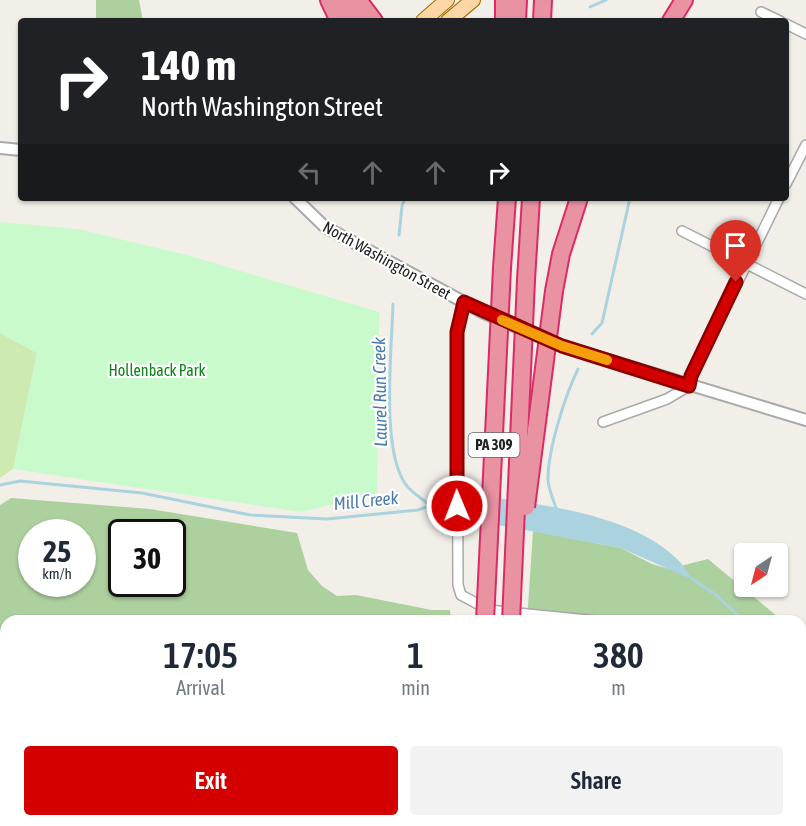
<!DOCTYPE html>
<style>
:root{--surface:#fff;--page:#f2f2f3;--text:#1f2937;--muted:#747a83;--accent:#d40000}
body{margin:0;font-family:"Asap Condensed",sans-serif;background:var(--page);color:var(--text);height:100vh;display:flex;flex-direction:column;font-size:22px;white-space:nowrap}
*{box-sizing:border-box;margin:0}
p{font-size:20px;color:var(--muted)}
.icon{flex:none;width:33px;height:33px;fill:none;stroke:currentColor;stroke-width:2;stroke-linecap:round;stroke-linejoin:round}
.map{position:relative;flex:1;overflow:hidden}
.details{position:absolute;left:0px;top:615px;width:807px;height:212px;display:flex;flex-direction:column;background:var(--surface);border-radius:18px 18px 0 0;box-shadow:0 2px 4px #0004}
.details>*{flex:none}
.banner{position:absolute;left:18px;top:18px;width:771px;height:183px;border-radius:6px;box-shadow:0 2px 4px #0004;background:#202124;color:#fff;overflow:hidden}
.needle{width:39px;rotate:216deg}
.tools{position:absolute;left:734px;top:543px;display:grid;gap:12px}
.tools a{display:grid;place-items:center;width:54px;height:54px;border-radius:6px;background:var(--surface);box-shadow:0 2px 4px #0004;font-size:30px}
.speed{position:absolute;left:18px;top:519px;display:flex;gap:12px;font-size:30px;font-weight:700;text-align:center}
.speed>*{display:grid;place-content:center;width:78px;height:78px;border-radius:50%;background:var(--surface);box-shadow:0 2px 4px #0004;line-height:1}
.speed small{font-size:15px;font-weight:400}
.speed .limit{border:3px solid #111;border-radius:9px;background:#fff;color:#111}
.pin{position:absolute;display:grid;place-items:center;width:51px;height:51px;color:#fff;margin:-62px -26px;border-radius:50% 50% 50% 0;rotate:-45deg;box-shadow:0 0 6px #0007}
.pin .icon{rotate:45deg}
.me{position:absolute;width:66px;margin:-33px;rotate:359deg;stroke-linejoin:round;filter:drop-shadow(0 0 4px #0008)}
.turn{display:flex;align-items:center;gap:21px;height:126px;padding:0 24px;font-size:27px}
.turn .icon{width:78px;height:78px;stroke-width:2.5}
.turn b{display:block;font-size:42px;line-height:51px}
.lanes{display:flex;align-items:center;height:57px;padding:0 24px;background:#0003;justify-content:center;gap:30px;direction:ltr}
.lanes .off{opacity:.35}
.eta{display:flex;justify-content:space-evenly;align-items:center;height:102px;text-align:center}
.eta b{font-size:36px;font-weight:600;line-height:42px}
.primary-button{display:flex;gap:12px;margin-top:auto;padding:12px 24px}
.primary-button a{flex:1;height:69px;border-radius:6px;background:var(--accent);color:#fff;font-size:24px;font-weight:600;line-height:69px;text-align:center}
.primary-button a+a{background:var(--page);color:var(--text)}
.map>svg:first-child{display:block}
</style>
<div class="map">
<svg width="806" height="826" viewBox="0 0 806 826">
<rect width="100%" height="100%" fill="#f2efe9"/>
<polygon fill="#cdebb0" points="0,333 37,353 13,469 0,478"/>
<g fill="#add19e" fill-rule="evenodd">
<polygon points="96,0 139,0 143,21 96,21"/>
<path d="M11,498L150,509L297,533L308,570L322,586L337,596L356,595L432,610H450L451,621H6V687L0,688V505ZM82,532V584H32V532ZM122,532H172V584H122Z"/>
<polygon points="533,531 621,548 652,564 669,569 708,559 783,621 527,621"/>
<polygon points="801,635 806,639 806,826 518,826 518,820 801,820"/>
<polygon points="6,708 6,820 43,821 28,826 0,826 0,710"/>
<polygon points="255,821 459,821 459,826 258,826"/>
</g>
<polygon fill="#c8facc" points="0,222 77,229 183,254 379,312 377,494 301,512 13,469 37,353 0,333"/>
<path fill="#aad3df" d="M483,496C543,505 630,514 676,558C683,564 688,573 693,580L621,548L466,519L428,504L434,499Z"/>
<g fill="none" stroke-linecap="round" stroke-linejoin="round">
<g stroke="#aad3df" stroke-width="3">
<polyline points="590,7 606,0"/>
<polyline points="399,235 402,206 405,198"/>
<path d="M393,304C392,347 380,453 407,486C412,493 422,498 428,504"/>
<polyline points="592,334 602,323 630,198"/>
<polyline points="0,485 20,481 142,493 250,515 327,519 418,510 432,505"/>
<path d="M557,511C554,501 548,489 548,479C548,449 565,396 578,369"/>
<polyline points="692,579 715,594 744,621"/>
<polyline points="801,670 806,674"/>
</g>
<g stroke="#a9a9a9" stroke-width="12">
<g id="minor">
<polyline points="761,12 780,21"/>
<polyline points="786,24 806,34"/>
<polyline points="786,184 806,145"/>
<polyline points="682,231 806,294"/>
<polyline points="464,302 457,332 458,585 461,595 489,610 598,621"/>
<polyline points="603,422 667,399 689,386 691,377 779,198"/>
<polyline points="801,720 806,723"/>
</g>
</g>
<g stroke="#a9a9a9" stroke-width="14">
<g id="tertiary">
<polyline points="0,148 21,150"/>
<polyline points="295,198 325,227 484,313 562,346 806,420"/>
</g>
</g>
<g stroke="#707d05" stroke-width="15">
<g id="secondary">
<polyline points="801,812 806,813"/>
<polyline points="156,826 171,820"/>
</g>
</g>
<g stroke="#a06b00" stroke-width="16">
<g id="primary">
<polyline points="423,21 447,0"/>
<polyline points="448,21 473,0"/>
</g>
</g>
<g stroke="#dc2a67" stroke-width="20">
<g id="motorway">
<polyline points="329,0 339,21"/>
<polyline points="343,0 358,21"/>
<polyline points="358,0 374,21"/>
<polyline points="504,21 504,0"/>
<polyline points="517,21 518,0"/>
<polyline points="542,21 543,0"/>
<polyline points="671,21 684,0"/>
<polyline points="502,268 507,198"/>
<polyline points="526,280 531,198"/>
<polyline points="554,291 561,254 579,198"/>
<polyline points="475,826 475,820"/>
<polyline points="499,826 499,820"/>
</g>
</g>
<use href="#minor" stroke="#fff" stroke-width="9"/>
<use href="#tertiary" stroke="#fff" stroke-width="10"/>
<use href="#secondary" stroke="#f7fabf" stroke-width="12"/>
<use href="#primary" stroke="#fcd6a4" stroke-width="14"/>
<use href="#motorway" stroke="#e892a2" stroke-width="16"/>
<g stroke="#707070" stroke-width="3" stroke-dasharray="12 12" stroke-linecap="butt">
<polyline points="0,697 6,696"/>
<polyline points="665,820 674,826"/>
</g>
<g stroke="#dc2a67" stroke-width="20" stroke-linecap="butt">
<g id="motorway-bridge">
<polyline points="526,507 554,291"/>
<polyline points="485,621 502,268"/>
<polyline points="511,621 526,280"/>
</g>
</g>
<use href="#motorway-bridge" stroke="#e892a2" stroke-width="16"/>
</g>
<g fill="none" stroke-linecap="round" stroke-linejoin="round">
<g stroke="#8a0000" stroke-width="15">
<polyline id="route" points="457,506 457,332 464,302 562,346 689,386 691,376 736,282"/>
</g>
<use href="#route" stroke="#d40000" stroke-width="10"/>
<polyline stroke="#f59e0b" stroke-width="10" points="502,320 562,346 607,360"/>
</g>
<g text-anchor="middle" stroke-width="4.5" stroke-linejoin="round" paint-order="stroke">
<rect fill="#fff" stroke="#646464" stroke-width="1.5" x="468.5" y="433" width="51" height="24" rx="4.5"/>
<g font-size="15" font-weight="bold" fill="#222">
<text x="494" y="450">PA 309</text>
</g>
<g font-size="16" fill="#222" stroke="#fff">
<text transform="translate(387 260) rotate(29)" y="6">North Washington Street</text>
</g>
<g font-size="16" fill="#0c8416" stroke="#fff">
<text x="157" y="376">Hollenback Park</text>
</g>
<g font-size="18" font-style="italic" fill="#4a7aab" stroke="#fff">
<text transform="translate(380 392) rotate(-91)" y="6">Laurel Run Creek</text>
<text transform="translate(366 501) rotate(-6)" y="6">Mill Creek</text>
</g>
</g>
</svg>
<div class="tools">
<a><svg class="needle" viewBox="-14 -14 28 28"><path d="M0-13l5 13h-10z" fill="#e53935"/><path d="M0 13l5-13h-10z" fill="#747a83"/></svg></a>
</div>
<div class="speed"><div>25<small>km/h</small></div><div class="limit">30</div></div>
<div class="pin" style="left:736px;top:282px;background:#d93025"><svg class="icon" aria-label="arrive" viewBox="0 0 24 24"><path d="M6 21V4h12l-3 4 3 4H6"/></svg></div>
<svg class="me" style="left:457px;top:506px" viewBox="-20 -20 40 40"><circle r="17" fill="#d40000" stroke="#fff" stroke-width="3"/><path d="M0-11L8 9 0 5-8 9z" fill="#fff"/></svg>
<div class="banner">
<div class="turn"><svg class="icon" aria-label="right" viewBox="0 0 24 24"><path d="M7 20v-9h11M14 6l5 5-5 5"/></svg><div><b>140 m</b>North Washington Street</div></div>
<div class="lanes"><svg class="icon off" aria-label="left" viewBox="0 0 24 24"><path d="M17 20v-9H6M10 6l-5 5 5 5"/></svg><svg class="icon off" aria-label="ahead" viewBox="0 0 24 24"><path d="M12 20V5M6 11l6-6 6 6"/></svg><svg class="icon off" aria-label="ahead" viewBox="0 0 24 24"><path d="M12 20V5M6 11l6-6 6 6"/></svg><svg class="icon" aria-label="right" viewBox="0 0 24 24"><path d="M7 20v-9h11M14 6l5 5-5 5"/></svg></div>
</div>
<section class="details">
<div class="eta">
<div><b>17:05</b><p>Arrival</p></div>
<div><b>1</b><p>min</p></div>
<div><b>380</b><p>m</p></div>
</div>
<div class="primary-button"><a>Exit</a><a>Share</a></div>
</section>
</div>
